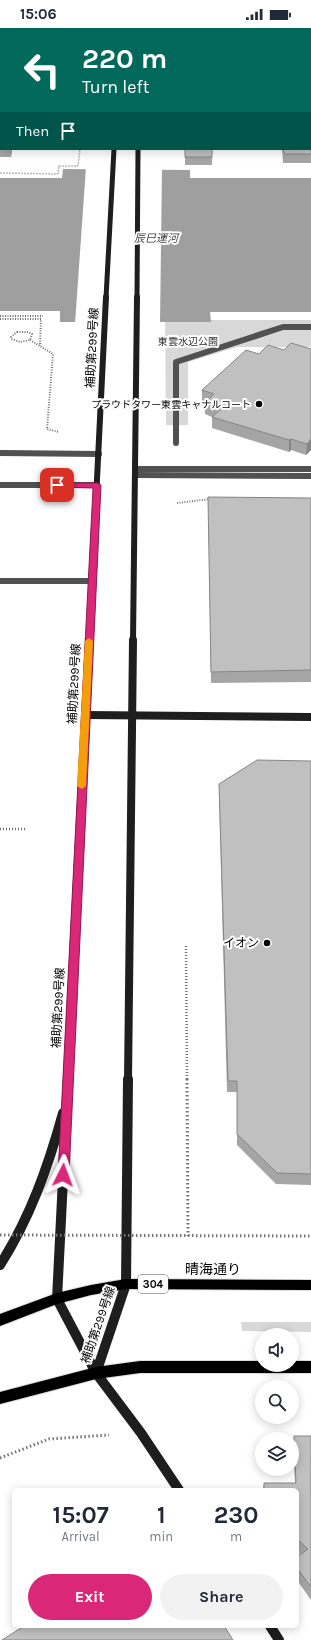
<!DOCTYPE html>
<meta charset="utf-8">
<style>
:root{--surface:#fff;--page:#f2f2f3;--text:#1f2937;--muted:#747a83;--accent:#db2777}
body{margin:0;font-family:Karla,"Noto Sans JP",sans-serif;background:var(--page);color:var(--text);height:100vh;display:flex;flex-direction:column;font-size:15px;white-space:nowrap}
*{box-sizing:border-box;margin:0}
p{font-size:13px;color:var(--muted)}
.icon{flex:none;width:22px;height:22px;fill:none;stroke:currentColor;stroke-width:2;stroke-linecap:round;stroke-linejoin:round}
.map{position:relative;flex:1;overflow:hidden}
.sheet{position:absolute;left:12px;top:1460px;width:287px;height:140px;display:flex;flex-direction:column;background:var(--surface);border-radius:6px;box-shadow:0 2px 10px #0003}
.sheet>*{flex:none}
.hud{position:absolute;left:0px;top:0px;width:311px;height:122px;box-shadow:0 2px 10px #0003;background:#00695c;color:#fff;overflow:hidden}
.tools{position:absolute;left:255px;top:1300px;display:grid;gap:8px}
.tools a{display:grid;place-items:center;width:44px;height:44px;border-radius:50%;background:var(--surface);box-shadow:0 2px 10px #0003;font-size:20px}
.pin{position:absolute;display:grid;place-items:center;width:34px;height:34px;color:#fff;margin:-17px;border-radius:8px;box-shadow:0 2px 6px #0006}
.me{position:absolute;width:44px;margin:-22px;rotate:3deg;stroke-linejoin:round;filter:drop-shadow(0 0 3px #0008)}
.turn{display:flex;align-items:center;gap:14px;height:84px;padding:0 16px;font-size:18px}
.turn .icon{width:52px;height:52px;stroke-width:2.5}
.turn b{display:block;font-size:28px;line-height:34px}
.then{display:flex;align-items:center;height:38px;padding:0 16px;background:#0003;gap:8px;font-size:15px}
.eta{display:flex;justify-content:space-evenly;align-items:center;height:68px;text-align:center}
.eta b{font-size:24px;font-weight:700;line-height:28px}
.button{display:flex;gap:8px;margin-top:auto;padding:8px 16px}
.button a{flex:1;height:46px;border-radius:24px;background:var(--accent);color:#fff;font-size:16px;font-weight:700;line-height:46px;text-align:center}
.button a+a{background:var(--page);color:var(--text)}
.status{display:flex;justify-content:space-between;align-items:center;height:28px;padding:0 20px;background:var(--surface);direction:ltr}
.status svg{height:11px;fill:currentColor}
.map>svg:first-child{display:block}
</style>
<div class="status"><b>15:06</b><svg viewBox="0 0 49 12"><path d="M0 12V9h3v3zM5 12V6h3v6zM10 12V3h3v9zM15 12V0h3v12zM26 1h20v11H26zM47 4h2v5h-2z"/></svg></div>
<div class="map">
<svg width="311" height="1612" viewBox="0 0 311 1612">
<rect width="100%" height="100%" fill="#fff"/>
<g fill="#d8d8d8">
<polygon points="165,292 311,292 311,319 237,319 188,334 188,397 166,397"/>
<polygon points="241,1294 311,1294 311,1304 242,1303"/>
</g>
<polygon fill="#9f9f9f" points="63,141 190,142 190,150 311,150 311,284 210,284 211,294 60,294 60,283 0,283 0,150 62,150"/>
<polygon fill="#fff" points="86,139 162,140 160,296 75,296"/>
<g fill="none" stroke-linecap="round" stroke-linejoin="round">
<g stroke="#dbdbdb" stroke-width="2">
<g id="primary">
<polygon points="126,1251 311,1252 311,1262 126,1261 91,1267 57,1276 0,1298 0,1286 57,1265 91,1257"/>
<polygon points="140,1333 262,1333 262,1337 292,1337 292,1333 311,1333 311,1345 140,1345 96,1351 0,1376 0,1364 96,1339"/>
</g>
</g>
<polyline stroke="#737373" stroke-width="1.5" stroke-dasharray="0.5 1" stroke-linecap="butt" points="0,145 58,146 59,138 78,138 80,121"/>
<g stroke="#737373" stroke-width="2" stroke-dasharray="1 1.5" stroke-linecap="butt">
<polyline points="0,288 43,288"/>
<polyline points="0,291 41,291 40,318"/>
<polygon points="17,304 28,304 32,306 30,312 20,314 12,311 11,309"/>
<polyline points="30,312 53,326 47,401 59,404"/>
<polyline points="177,475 210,471"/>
</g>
<g stroke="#737373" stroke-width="2.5" stroke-dasharray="1 2" stroke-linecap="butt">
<polyline points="0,801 27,801"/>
<polyline points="186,918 187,1052"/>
</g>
<g stroke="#737373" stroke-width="3" stroke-dasharray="1.5 2.5" stroke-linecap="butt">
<polyline points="187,1051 188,1208"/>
<polyline points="0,1430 49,1411 109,1407"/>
</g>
<g stroke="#515151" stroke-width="6">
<polyline points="0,425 99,426"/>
<polyline points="135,441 311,441"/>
<polyline points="135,447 311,448"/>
<polyline points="0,457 97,457"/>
<polyline points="0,553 92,553"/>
</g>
<polyline stroke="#515151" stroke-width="6" points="176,415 176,334 283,299 311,299"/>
<g stroke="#1e1e1e" stroke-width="5">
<polyline points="106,270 114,121"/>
<polyline points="137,270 138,121"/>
</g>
<g stroke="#1e1e1e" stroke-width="6">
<polyline points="89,613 106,269"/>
<polyline points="133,613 137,269"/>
</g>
<g stroke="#1e1e1e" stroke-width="8">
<polyline points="85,687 311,689"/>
<polyline points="67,1052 89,612"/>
<polyline points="128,1052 133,612"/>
</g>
<g stroke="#1e1e1e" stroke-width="10">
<polyline points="68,1051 57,1271 96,1345 141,1405 179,1462"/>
<path d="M0,1237C30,1190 48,1139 63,1085"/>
<polyline points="96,1345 126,1256 128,1051"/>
<polyline points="270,1598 279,1612"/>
</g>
<use href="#primary" fill="#000" fill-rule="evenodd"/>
<polyline stroke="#737373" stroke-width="3" stroke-dasharray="1.5 2.5" stroke-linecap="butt" points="0,1207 311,1208"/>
</g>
<g fill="#a5a5a5">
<polygon points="0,73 1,73 1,121 12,121 11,129 0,129"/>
<polygon points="311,81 311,135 283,135 282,121 310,121"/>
<polygon points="185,121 212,129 212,137 185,137"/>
<polygon points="259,326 311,422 306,427 291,422 289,424 212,400 212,389 205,386 205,375 202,374 202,362"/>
<polygon points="208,469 311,470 311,654 211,655"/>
<polygon points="311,733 311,1157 276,1156 237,1117 237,1064 227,1064 219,767 219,756"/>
<polygon points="294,1408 311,1408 311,1572 297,1552 297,1529 300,1526 297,1523 297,1462 263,1462 264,1455 295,1455 293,1419"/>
</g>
<g fill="#868686">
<polygon points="11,121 12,121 11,129"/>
<polygon points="291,411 291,422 289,424 289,412"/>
<polygon points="311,411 311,422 306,427 307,416"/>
</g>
<g fill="#c0c0c0" stroke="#868686">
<polygon points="20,0 55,0 54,1 20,1"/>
<rect x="231" y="0" width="37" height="1"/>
<rect x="0" y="73" width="1" height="47"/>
<polygon points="310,81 311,81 311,126 284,126 283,121 310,121"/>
<rect x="185" y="121" width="27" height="8"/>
<polygon points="291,315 311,321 311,411 307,416 291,411 289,412 212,389 222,380 205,375 214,366 202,362 246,322 259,326 268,317 284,322"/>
<polygon points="208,469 311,470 311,642 211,644"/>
<polygon points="257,732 311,733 311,1146 277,1145 237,1106 237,1053 228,1053 219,756"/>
<polygon points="294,1408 311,1408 311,1559 297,1540 297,1529 308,1521 297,1511 297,1462 264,1462 264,1455 296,1455"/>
<polygon points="24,1598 224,1598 233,1612 2,1612"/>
</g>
<polygon fill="#db2777" stroke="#8e194d" points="57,455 97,455 101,457 69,1147 67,1150 63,1151 59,1150 58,1147 93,460 55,459 54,457"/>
<polygon fill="#f59e0b" points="89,610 93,613 86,758 82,761 77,758 85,613"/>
<g fill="#000" stroke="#fff" stroke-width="1.5">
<circle cx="259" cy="376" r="4"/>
<circle cx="267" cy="915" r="4"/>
</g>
<g text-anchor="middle" stroke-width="4" stroke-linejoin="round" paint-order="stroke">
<g font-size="10" fill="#2f2f2f" stroke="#fff">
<text x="188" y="317">東雲水辺公園</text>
</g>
<g font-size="10" fill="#000" stroke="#fff" text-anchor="end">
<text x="251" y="380">プラウドタワー東雲キャナルコート</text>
</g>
<g font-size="11" font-style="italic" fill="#404040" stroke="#fff">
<text x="156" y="214">辰巳運河</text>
</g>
<rect fill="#fff" stroke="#4c4c4c" stroke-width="1" x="138" y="1247" width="30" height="18" rx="3"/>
<g font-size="11" font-weight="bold" fill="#000">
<text x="153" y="1260">304</text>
</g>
<g font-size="12" fill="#000" stroke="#fff">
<text transform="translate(92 320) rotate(-87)" y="4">補助第299号線</text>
<text transform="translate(74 656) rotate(-87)" y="4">補助第299号線</text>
<text transform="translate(58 980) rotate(-87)" y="4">補助第299号線</text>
<text transform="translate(98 1297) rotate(-71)" y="4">補助第299号線</text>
</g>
<g font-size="12" fill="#000" stroke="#fff" text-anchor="end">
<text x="259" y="919">イオン</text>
</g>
<g font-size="14" fill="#000" stroke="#fff">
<text x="213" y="1246">晴海通り</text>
</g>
</g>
</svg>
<div class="tools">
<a><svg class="icon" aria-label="sound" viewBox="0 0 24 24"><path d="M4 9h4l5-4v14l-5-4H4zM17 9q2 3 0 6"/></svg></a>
<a><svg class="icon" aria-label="search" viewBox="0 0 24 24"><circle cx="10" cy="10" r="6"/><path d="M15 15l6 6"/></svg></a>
<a><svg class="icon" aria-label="layers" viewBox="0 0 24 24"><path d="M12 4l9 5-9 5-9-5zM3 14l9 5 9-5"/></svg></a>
</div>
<div class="pin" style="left:57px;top:457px;background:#d93025"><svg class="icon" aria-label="arrive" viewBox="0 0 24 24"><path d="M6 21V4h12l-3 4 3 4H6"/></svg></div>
<svg class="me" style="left:63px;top:1147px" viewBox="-20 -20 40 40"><path d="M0-17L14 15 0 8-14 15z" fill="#db2777" stroke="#fff" stroke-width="4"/></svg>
<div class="hud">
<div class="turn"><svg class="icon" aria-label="left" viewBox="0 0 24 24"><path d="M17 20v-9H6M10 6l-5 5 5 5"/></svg><div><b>220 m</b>Turn left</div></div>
<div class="then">Then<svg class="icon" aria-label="arrive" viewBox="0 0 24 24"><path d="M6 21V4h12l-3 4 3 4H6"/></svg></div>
</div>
<section class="sheet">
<div class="eta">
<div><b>15:07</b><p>Arrival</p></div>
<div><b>1</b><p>min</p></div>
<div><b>230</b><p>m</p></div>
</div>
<div class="button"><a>Exit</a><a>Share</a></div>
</section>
</div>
